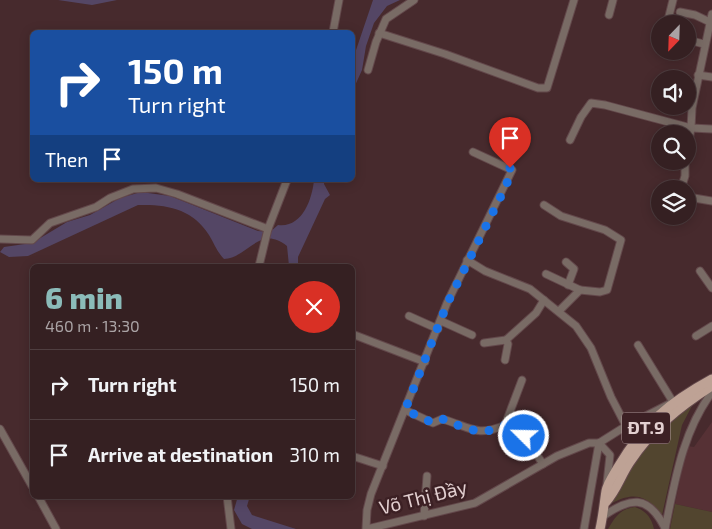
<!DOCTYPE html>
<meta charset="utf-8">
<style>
:root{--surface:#352022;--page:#3d282a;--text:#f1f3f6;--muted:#aaa3a5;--line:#4f3e40;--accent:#8bbbb9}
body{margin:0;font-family:"Exo 2",sans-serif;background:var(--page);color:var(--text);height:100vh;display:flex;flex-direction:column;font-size:19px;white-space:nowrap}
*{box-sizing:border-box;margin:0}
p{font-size:16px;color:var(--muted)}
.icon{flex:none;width:28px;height:28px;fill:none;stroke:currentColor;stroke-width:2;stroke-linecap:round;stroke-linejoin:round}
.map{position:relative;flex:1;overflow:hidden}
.details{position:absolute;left:30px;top:264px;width:325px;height:235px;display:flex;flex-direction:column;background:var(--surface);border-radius:8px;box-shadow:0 2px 12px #0003,0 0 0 1px var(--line)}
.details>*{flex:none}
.banner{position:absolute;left:30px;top:30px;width:325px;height:152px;border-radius:8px;box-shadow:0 2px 12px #0003,0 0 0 1px var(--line);background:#1a4fa0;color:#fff;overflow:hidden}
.needle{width:32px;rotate:203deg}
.tools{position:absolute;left:651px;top:15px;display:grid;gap:10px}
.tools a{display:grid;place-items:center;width:45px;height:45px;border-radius:50%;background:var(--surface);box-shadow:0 2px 12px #0003,0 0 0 1px var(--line);font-size:25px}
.pin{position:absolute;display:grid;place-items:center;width:42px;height:42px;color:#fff;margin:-51px -21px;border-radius:50% 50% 50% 0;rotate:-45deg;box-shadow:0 0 5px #0007}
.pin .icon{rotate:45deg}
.me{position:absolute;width:55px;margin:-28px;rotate:293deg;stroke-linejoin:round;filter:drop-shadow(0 0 4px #0008)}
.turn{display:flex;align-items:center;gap:18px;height:105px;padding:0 15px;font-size:22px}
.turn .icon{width:65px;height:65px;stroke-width:2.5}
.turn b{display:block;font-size:35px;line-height:42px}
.then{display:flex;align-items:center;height:48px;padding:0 15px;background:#0003;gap:10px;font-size:19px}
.round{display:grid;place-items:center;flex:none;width:52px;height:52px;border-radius:26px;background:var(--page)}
.summary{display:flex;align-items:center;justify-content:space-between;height:85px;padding:0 15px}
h1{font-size:30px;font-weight:800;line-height:38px;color:var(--accent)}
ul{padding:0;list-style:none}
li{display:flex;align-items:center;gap:15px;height:70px;padding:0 15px;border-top:1px solid var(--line)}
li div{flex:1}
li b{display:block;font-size:19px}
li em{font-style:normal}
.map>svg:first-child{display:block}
</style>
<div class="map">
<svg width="712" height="529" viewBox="0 0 712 529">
<rect width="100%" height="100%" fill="#472a2d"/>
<polygon fill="#563135" points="712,422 712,512 675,504 687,446 694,447"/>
<g fill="#52452f">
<path d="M695,400L682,425L662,515C647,496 635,491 612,503L646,441Z"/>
<polygon points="675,504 712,512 712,529 670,529"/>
<path d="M635,507C646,511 651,517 654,529H608C615,517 620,509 635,507Z"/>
</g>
<g fill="#544665">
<polygon points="58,0 117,0 92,5"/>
<polygon points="373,0 400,0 387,6 374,23 366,46 362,70 353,90 353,59"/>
<path d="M314,180H324V184L330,195L325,199L298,257V266H289L287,246C259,224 248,258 224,259C217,252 214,243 209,235C193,209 167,204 138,205L28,256L9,257L0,252L4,247L32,243L67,222L90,215L120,198L141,192L170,196L258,231L270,232L278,225C302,228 312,200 314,180Z"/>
<polygon points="238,496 250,496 247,506 252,515 296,529 252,529 242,524 234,510"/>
</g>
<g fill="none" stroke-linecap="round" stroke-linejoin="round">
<g stroke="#63484b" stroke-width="9">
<g id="minor">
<polyline points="680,12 695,15 712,23"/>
<polyline points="609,15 613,0"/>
<polyline points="667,24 673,0"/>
<polyline points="333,32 339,0"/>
<polyline points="379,33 445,54 538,88 547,88 574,0"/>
<polyline points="688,40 704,44"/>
<polyline points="368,70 376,42 386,19 414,0"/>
<polyline points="698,75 712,77"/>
<polyline points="570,140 581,117 591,103 605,105 691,128 712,129"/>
<polyline points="688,147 691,128 692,108 712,14"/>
<polyline points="681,189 685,176 685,161"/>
<polyline points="657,193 660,193"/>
<polyline points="688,197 712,201"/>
<polyline points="544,205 561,216 605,230 621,240 607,290 600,292 580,290 559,311"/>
<polyline points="679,216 679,219"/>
<polyline points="0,239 32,240 50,223 96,207 110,198 133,189 156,188 177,194 268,229"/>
<polyline points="467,260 485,271 530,289 576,326 591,348 611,397 626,426"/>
<polyline points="566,262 574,269 568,285"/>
<polyline points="259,266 268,229 287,180"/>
<polyline points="700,271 712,288"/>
<polyline points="546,274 580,290"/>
<polyline points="409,316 438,329"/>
<polyline points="441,321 472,335"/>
<polyline points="352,334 425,362"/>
<polyline points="696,336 712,326"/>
<polyline points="484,343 506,340"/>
<polyline points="505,360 508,344 506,340 536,313 544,300"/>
<polyline points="522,380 505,425 524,436 543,464"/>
<path d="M405,410L433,423L442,419C468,426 477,438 505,425"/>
<polyline points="0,429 32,486"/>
<polyline points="599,443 610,455 607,483"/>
<polyline points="352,456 383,466"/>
<polyline points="38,496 56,529"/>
<polyline points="227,496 231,529"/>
<polyline points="424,516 427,476"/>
<path d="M602,517C630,497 648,494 665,528"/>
<polyline points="366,529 367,510 371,494 447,303 512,170 473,152"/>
<polyline points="367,529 475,503 557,456 589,443 599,443 626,426 673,402 638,345"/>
<polyline points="584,529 599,443"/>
<path d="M665,529C675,481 682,433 712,392"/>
</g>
</g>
<g stroke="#63484b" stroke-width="11">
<g id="major">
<path d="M606,502C617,490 621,475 630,462C652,429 679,407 712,386"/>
<path d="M600,529C603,516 604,504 606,491C607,484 614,474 618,467C644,424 668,403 712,379"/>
</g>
</g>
<use href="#minor" stroke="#796b65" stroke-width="7"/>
<use href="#major" stroke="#bea295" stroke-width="9"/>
</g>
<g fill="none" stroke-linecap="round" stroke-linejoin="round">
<polyline stroke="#1a73e8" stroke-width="9" stroke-dasharray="0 16.2" points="510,168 512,170 505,188 447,304 405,410 433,423 442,419 453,422 462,428 485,432 505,425 524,436"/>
</g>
<g text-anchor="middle" stroke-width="5" stroke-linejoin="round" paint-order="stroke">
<rect fill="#3c2024" stroke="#b19b9d" stroke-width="1" x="622" y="412.5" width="48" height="31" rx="4"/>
<g font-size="18" font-weight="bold" fill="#e3d0d1">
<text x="646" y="434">ĐT.9</text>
</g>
<g font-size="19" fill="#e3d0d1" stroke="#3c2024">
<text transform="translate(423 497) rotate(-14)" y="7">Võ Thị Đầy</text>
</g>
</g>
</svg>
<div class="tools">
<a><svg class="needle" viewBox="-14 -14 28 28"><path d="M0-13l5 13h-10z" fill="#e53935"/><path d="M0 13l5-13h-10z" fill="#aaa3a5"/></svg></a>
<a><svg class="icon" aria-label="sound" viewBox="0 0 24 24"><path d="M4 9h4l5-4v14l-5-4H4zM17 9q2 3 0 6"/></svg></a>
<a><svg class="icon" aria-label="search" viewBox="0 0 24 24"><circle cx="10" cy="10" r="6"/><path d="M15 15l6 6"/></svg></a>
<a><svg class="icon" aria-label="layers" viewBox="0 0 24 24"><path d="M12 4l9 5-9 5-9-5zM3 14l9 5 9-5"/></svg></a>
</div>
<div class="pin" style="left:510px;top:168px;background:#d93025"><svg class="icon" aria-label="arrive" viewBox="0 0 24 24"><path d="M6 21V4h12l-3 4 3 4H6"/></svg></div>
<svg class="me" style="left:524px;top:436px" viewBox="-20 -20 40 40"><circle r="17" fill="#1a73e8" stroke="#fff" stroke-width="3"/><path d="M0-11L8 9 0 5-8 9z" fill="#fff"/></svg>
<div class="banner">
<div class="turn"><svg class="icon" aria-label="right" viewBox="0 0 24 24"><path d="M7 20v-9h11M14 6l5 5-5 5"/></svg><div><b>150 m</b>Turn right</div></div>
<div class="then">Then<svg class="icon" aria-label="arrive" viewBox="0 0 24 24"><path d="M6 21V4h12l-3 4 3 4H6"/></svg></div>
</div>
<section class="details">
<div class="summary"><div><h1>6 min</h1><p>460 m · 13:30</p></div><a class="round" style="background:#d93025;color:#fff"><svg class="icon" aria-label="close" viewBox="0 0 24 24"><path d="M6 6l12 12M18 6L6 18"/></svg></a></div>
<ul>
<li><svg class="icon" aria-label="right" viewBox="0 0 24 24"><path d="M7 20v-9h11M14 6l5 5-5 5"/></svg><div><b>Turn right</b></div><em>150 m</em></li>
<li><svg class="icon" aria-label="arrive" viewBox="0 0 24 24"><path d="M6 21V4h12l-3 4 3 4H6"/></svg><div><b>Arrive at destination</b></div><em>310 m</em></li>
</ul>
</section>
</div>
